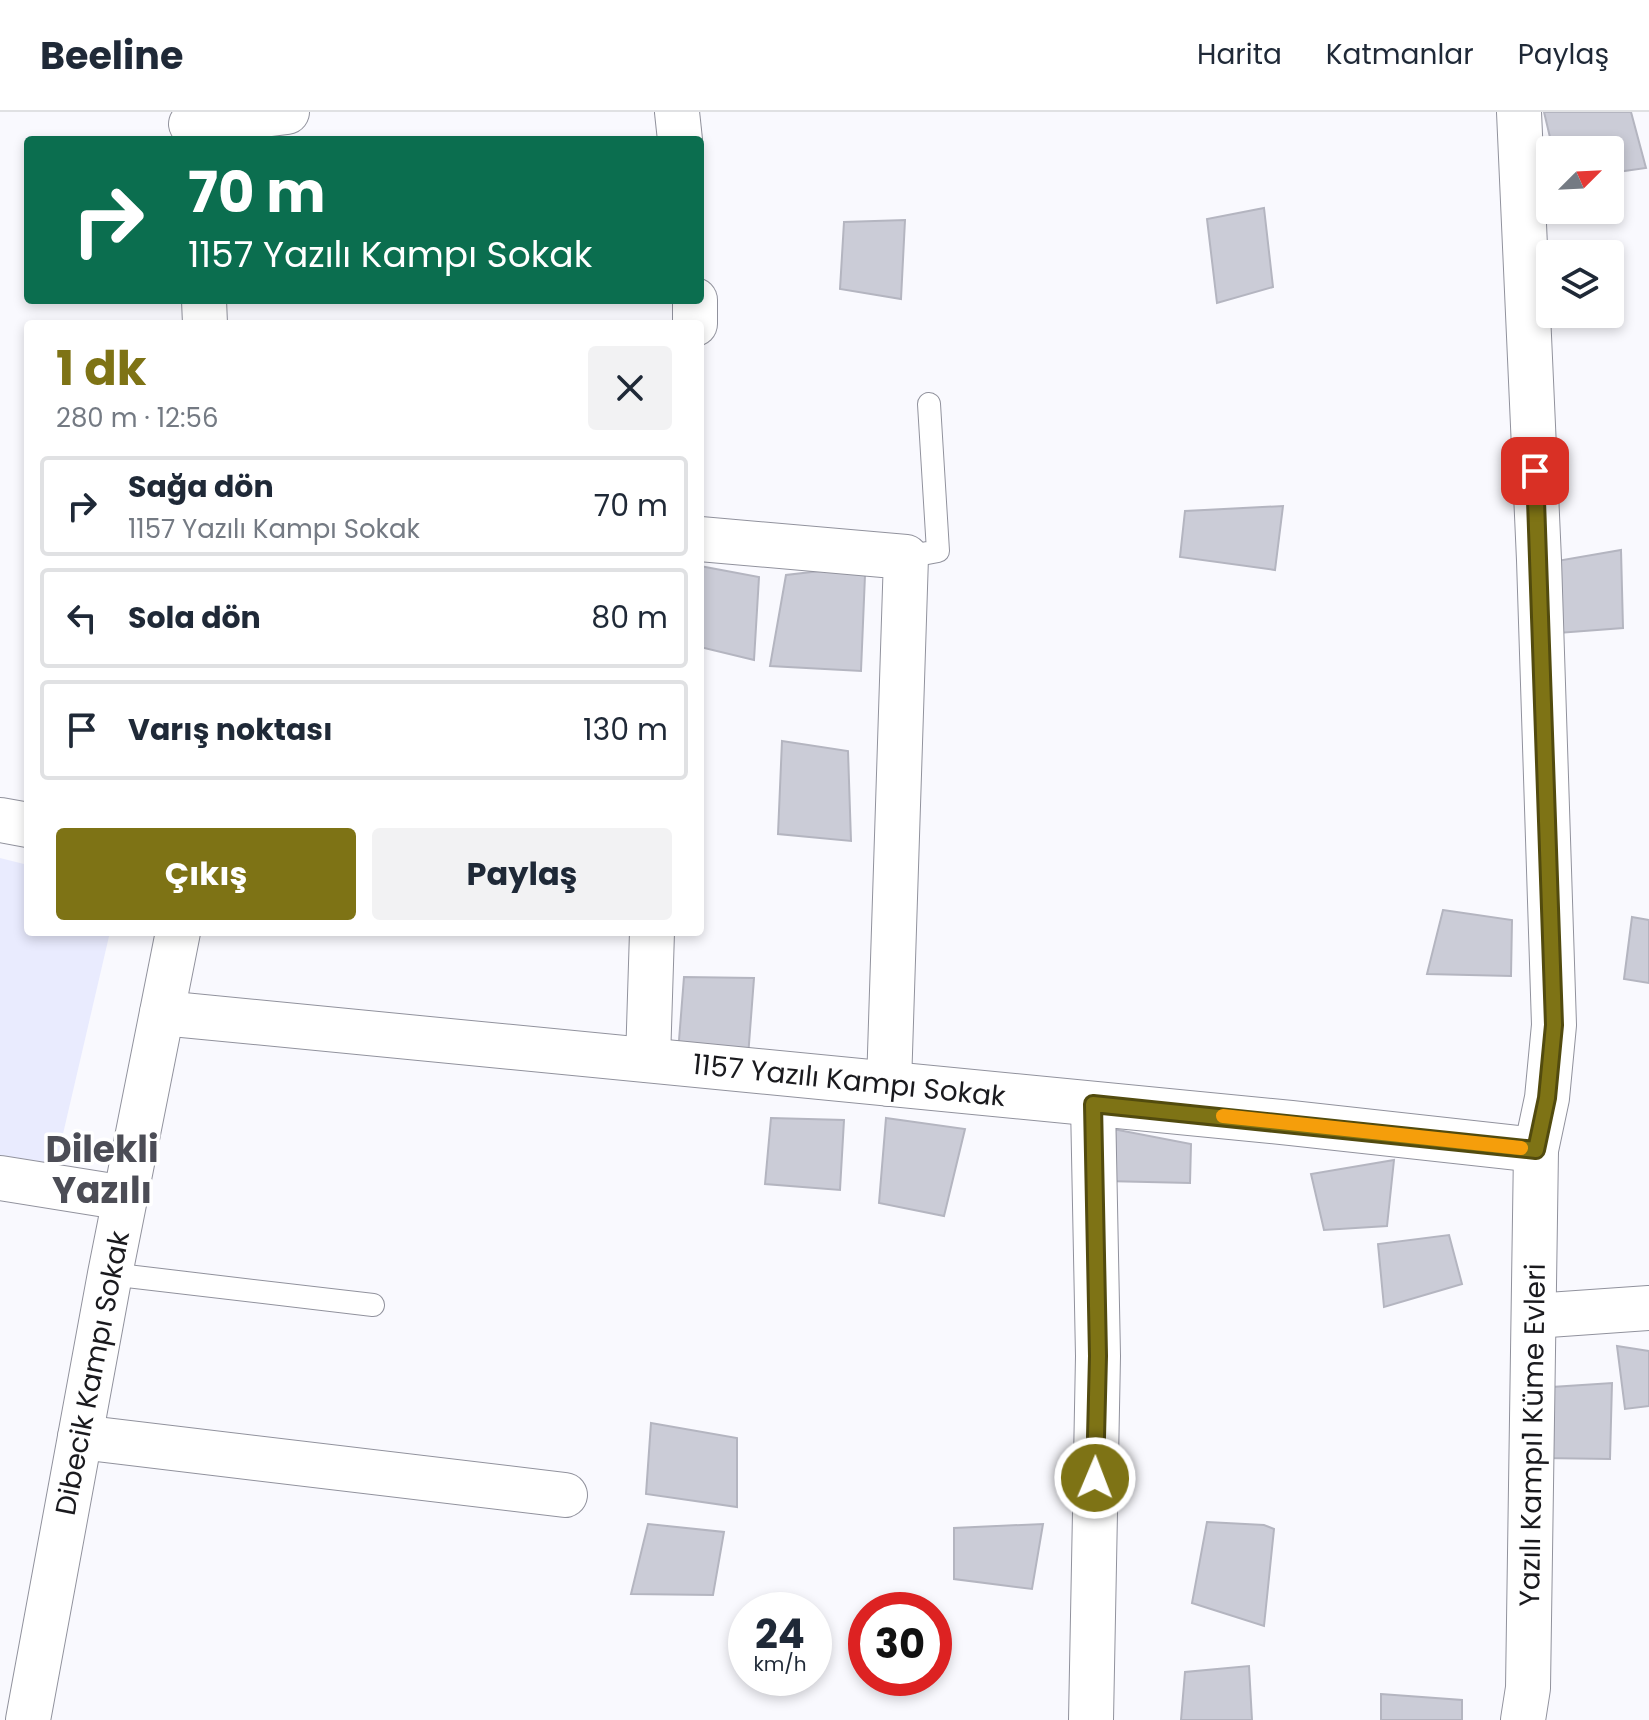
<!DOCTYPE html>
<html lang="tr">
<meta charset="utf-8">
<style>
:root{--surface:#fff;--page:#f2f2f3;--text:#1f2937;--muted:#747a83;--line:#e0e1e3;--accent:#7e7315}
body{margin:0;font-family:Poppins,sans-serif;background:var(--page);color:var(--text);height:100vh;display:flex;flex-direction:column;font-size:30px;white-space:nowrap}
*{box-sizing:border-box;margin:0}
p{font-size:26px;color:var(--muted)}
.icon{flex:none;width:44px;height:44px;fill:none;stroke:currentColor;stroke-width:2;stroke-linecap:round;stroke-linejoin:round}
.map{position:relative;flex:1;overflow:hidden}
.drawer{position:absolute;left:24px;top:208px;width:680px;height:616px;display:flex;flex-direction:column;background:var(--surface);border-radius:8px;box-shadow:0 4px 12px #0003}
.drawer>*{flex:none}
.top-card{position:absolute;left:24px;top:24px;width:680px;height:168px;border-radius:8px;box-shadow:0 4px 12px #0003;background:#0b6e4f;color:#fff;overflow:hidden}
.needle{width:52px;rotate:66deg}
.tools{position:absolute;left:1536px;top:24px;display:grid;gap:16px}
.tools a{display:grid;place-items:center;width:88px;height:88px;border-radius:8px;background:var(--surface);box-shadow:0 4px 12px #0003;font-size:40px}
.speed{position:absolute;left:728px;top:1480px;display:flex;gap:16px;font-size:40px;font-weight:700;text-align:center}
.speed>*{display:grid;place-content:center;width:104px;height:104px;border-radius:50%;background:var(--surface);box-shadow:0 4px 12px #0003;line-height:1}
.speed small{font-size:20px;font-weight:400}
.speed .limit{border:12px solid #d22;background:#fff;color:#111}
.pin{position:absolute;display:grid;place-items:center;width:68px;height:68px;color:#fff;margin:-34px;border-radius:16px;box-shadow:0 4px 12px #0006}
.me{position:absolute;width:88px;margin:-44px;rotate:1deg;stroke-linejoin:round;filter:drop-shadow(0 0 6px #0008)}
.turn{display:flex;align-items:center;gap:28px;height:168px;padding:0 32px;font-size:36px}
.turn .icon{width:104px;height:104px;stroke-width:2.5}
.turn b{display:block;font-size:56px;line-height:68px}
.round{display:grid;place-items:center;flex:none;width:84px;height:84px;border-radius:8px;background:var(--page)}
.overview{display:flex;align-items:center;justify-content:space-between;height:136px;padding:0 32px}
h1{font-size:48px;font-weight:700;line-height:60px;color:var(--accent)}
.primary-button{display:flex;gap:16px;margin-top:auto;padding:16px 32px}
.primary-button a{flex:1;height:92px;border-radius:8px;background:var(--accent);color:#fff;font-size:32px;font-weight:700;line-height:92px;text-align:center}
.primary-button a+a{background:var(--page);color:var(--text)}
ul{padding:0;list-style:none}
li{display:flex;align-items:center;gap:24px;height:100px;margin:0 16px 12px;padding:0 16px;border:4px solid var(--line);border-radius:8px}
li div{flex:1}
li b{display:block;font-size:30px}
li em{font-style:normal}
header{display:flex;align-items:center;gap:48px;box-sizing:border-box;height:112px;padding:0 40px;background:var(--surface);border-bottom:2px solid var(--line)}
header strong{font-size:38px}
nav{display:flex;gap:44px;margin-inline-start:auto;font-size:28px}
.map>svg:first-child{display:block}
</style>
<header>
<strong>Beeline</strong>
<nav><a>Harita</a><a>Katmanlar</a><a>Paylaş</a></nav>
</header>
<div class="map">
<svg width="1649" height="1608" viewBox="0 0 1649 1608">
<rect width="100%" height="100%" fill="#f9f9fe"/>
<polygon fill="#e9ebfe" points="0,746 28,753 28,820 110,820 56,1052 0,1043"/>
<g fill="#cbccd7" stroke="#b4b5c0" stroke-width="2">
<polygon points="1544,0 1631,0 1646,56 1610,61 1610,38 1553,38"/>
<polygon points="1264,96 1273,175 1217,191 1207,107"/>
<polygon points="905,108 901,187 840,177 844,110"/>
<polygon points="1283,394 1275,458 1180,445 1185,399"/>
<polygon points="1621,438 1623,516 1545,522 1551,450"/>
<polygon points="700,454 759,465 754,548 700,535"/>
<polygon points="855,455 865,463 861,559 770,554 786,463"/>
<polygon points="782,629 848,639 851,729 778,722"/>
<polygon points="1443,798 1512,808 1511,864 1427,862"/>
<polygon points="1632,805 1649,808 1649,871 1624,867"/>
<polygon points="684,865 754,866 748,945 678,941"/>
<polygon points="771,1006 844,1008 840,1078 765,1072"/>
<polygon points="886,1006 965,1017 944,1104 879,1091"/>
<polygon points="1113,1017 1191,1032 1190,1071 1105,1069"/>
<polygon points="1394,1048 1387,1114 1324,1118 1311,1062"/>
<polygon points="1449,1123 1462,1172 1384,1195 1378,1132"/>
<polygon points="1617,1234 1649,1239 1649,1294 1625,1297"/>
<polygon points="1612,1271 1610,1347 1543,1346 1552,1275"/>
<polygon points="651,1311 737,1326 737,1395 646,1382"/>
<polygon points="1207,1410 1264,1413 1274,1417 1264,1514 1192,1491"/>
<polygon points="648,1412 724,1420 713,1483 631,1482"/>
<polygon points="1043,1412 1032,1477 954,1467 954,1416"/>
<polygon points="1249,1554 1252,1608 1181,1608 1185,1560"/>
<polygon points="1381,1582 1462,1588 1462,1608 1381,1608"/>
</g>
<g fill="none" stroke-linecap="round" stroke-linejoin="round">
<g stroke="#91929d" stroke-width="24">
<g id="lane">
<polyline points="906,445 938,439 929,292"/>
<polyline points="110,1162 373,1193"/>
</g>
</g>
<g stroke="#91929d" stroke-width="46">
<g id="street">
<polyline points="677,0 680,28"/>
<polyline points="1519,0 1539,448 1554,913 1547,986 1536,1038 1528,1576 1523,1608"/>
<polyline points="191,12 287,0"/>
<polyline points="204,188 205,212"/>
<polyline points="695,212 695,188"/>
<polyline points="700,427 906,445 889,972"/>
<polyline points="0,708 28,713"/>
<polyline points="162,901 1291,1011 1536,1038"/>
<polyline points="648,948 652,820"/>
<polyline points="0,1066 125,1086"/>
<polyline points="1534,1204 1649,1196"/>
<polyline points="80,1325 565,1383"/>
<polyline points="28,1608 110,1162 178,820"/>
<polyline points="1091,1608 1098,1244 1093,992"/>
</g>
</g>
<use href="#lane" stroke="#fff" stroke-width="22"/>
<use href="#street" stroke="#fff" stroke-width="44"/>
</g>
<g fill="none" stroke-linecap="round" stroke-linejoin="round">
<g stroke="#524b0e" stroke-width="20">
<polyline id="route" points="1095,1366 1098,1244 1093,992 1536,1038 1547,986 1554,913 1535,359"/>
</g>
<use href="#route" stroke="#7e7315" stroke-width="14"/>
<polyline stroke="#f59e0b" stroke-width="14" points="1223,1004 1521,1036"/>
</g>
<g text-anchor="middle" stroke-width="7" stroke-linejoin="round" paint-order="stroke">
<g font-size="28" fill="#1a1a1e" stroke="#fff">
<text transform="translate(849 968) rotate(6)" y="10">1157 Yazılı Kampı Sokak</text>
<text transform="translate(92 1261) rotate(-79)" y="10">Dibecik Kampı Sokak</text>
<text transform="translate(1532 1323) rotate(-89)" y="10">Yazılı Kampı1 Küme Evleri</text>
</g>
<g font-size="36" font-weight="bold" fill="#4c4d56" stroke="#fff">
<text x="102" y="1050">Dilekli<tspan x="102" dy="41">Yazılı</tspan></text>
</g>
</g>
</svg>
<div class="tools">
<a><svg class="needle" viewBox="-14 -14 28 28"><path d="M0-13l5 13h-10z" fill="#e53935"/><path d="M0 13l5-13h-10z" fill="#747a83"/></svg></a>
<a><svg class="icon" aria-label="layers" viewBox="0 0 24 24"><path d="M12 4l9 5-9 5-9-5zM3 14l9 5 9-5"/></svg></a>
</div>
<div class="speed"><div>24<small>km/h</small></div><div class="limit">30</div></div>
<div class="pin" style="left:1535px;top:359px;background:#d93025"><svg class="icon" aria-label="arrive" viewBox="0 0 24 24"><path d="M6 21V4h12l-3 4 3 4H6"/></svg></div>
<svg class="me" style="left:1095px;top:1366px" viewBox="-20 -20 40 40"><circle r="17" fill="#7e7315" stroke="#fff" stroke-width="3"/><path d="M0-11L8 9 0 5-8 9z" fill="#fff"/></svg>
<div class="top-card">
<div class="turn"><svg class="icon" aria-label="right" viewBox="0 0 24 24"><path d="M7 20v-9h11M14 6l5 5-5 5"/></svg><div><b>70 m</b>1157 Yazılı Kampı Sokak</div></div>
</div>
<section class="drawer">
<div class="overview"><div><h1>1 dk</h1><p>280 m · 12:56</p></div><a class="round"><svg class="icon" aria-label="close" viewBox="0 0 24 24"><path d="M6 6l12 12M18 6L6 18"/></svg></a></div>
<ul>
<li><svg class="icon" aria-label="right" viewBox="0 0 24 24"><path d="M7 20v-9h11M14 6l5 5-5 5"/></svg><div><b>Sağa dön</b><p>1157 Yazılı Kampı Sokak</p></div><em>70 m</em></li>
<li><svg class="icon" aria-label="left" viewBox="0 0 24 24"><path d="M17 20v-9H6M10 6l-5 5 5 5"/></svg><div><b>Sola dön</b></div><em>80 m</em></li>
<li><svg class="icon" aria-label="arrive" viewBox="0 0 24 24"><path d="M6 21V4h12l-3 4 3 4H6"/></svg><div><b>Varış noktası</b></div><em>130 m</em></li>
</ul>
<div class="primary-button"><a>Çıkış</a><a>Paylaş</a></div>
</section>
</div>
